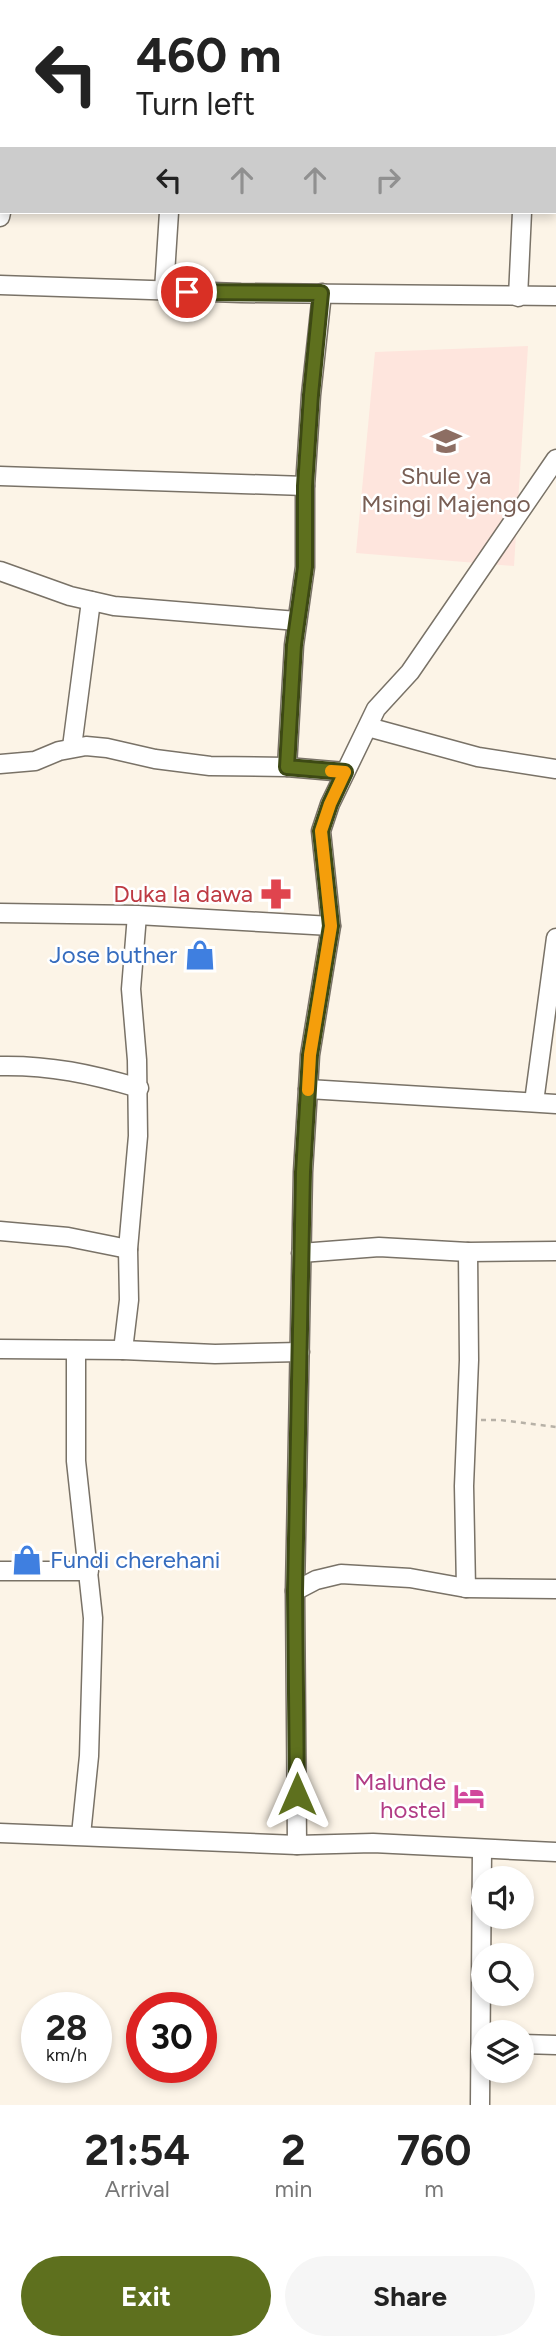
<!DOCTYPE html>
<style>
:root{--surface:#fff;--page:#f6f6f6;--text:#222;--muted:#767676;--accent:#5e701e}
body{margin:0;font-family:Figtree,sans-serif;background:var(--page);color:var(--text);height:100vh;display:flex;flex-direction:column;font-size:26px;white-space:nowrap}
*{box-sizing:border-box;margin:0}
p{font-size:23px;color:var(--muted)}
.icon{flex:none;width:38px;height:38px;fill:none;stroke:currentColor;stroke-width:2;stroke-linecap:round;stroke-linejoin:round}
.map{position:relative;height:2105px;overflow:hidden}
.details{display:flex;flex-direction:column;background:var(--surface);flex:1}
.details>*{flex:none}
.top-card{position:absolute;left:0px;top:0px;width:556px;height:214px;box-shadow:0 4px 10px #0003;background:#fff;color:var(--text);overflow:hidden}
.buttons{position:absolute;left:471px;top:1866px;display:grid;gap:14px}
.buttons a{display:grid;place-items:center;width:63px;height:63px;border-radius:50%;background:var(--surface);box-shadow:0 4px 10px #0003;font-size:35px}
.speed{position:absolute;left:21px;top:1992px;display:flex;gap:14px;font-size:35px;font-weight:700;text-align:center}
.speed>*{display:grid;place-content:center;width:91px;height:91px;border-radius:50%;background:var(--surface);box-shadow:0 4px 10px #0003;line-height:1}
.speed small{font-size:18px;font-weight:400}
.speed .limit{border:10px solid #d22;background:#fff;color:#111}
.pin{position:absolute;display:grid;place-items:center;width:60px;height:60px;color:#fff;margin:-30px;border:4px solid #fff;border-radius:50%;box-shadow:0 2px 7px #0007}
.me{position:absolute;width:77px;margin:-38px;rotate:0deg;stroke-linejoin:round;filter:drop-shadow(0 0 5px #0008)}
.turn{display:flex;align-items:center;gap:24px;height:147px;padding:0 21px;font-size:32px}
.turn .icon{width:91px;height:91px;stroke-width:2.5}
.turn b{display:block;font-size:49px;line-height:60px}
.lanes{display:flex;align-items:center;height:66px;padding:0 21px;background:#0003;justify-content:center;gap:35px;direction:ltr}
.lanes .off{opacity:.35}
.eta{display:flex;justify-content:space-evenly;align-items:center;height:119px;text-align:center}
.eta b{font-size:42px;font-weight:700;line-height:49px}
.action{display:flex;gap:14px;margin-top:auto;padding:14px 21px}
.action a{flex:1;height:80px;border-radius:42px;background:var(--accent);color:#fff;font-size:28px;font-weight:700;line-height:80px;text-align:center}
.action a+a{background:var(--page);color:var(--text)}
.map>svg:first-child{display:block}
</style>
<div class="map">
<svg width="556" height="2105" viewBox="0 0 556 2105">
<rect width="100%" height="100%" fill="#fcf4e7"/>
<polygon fill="#fee5dd" points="528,346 514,566 356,553 375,352"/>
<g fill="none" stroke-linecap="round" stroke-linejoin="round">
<g stroke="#797267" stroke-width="21">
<g id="street">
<polyline points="185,0 185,2"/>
<polyline points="27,2 27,0"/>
<polyline points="540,2 541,0"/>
<polyline points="0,217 2,208"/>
<polyline points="0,285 241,293 556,296"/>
<polyline points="164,290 169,212"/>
<polyline points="518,297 522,212"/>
<polyline points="0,476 305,486"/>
<polyline points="0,571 70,596 114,606 297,621"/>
<polyline points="368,727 478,757 556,769"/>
<polyline points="72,747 91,601"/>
<polyline points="0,764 35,761 59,751 86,746 107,748 155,759 210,766 287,767 345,772"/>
<polyline points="287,767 294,645 305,567 305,486 311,395 322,293"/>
<polyline points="0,913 137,915 331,926"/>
<path d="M0,1066C50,1065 91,1074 139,1088"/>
<polyline points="308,1089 556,1104"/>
<polyline points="534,1102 556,938"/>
<polyline points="0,1231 68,1237 128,1249"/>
<polyline points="301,1253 379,1247 468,1252 556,1251"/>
<polyline points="0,1349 123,1350 215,1354 300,1352"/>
<polyline points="76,1350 76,1461 93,1618 89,1756 81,1835"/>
<polyline points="123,1350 129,1300 128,1249 138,1136 137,1060 131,989 137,915"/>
<polyline points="0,1571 89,1571"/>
<polyline points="466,1588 464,1486 469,1360 468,1252"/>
<polyline points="295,1591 316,1580 341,1574 410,1578 466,1588 556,1589"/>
<polyline points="0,1833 297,1845 373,1843 556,1852"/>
<polyline points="297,1845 295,1591 303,1172 310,1055 331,926 321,831 330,804 376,709 410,672 556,459"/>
<polyline points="522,2044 556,2045"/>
<polyline points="480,2105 482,1850"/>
</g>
</g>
<polyline stroke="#b7b1a7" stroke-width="2.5" stroke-dasharray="5 5" stroke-linecap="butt" points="481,1420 500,1420 556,1427"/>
<use href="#street" stroke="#fff" stroke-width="18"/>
</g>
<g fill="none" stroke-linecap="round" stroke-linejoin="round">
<g stroke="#3d4914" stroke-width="18">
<polyline id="route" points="187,292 321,293 311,395 305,486 305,567 294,645 287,767 345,772 330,804 321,831 331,926 310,1055 303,1172 295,1591 297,1794"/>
</g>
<use href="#route" stroke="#5e701e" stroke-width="12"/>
<polyline stroke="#f59e0b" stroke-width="12" points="308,1090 310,1055 331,926 321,831 330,804 345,772 331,771"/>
</g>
<defs>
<g id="school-bare" transform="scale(2.415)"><path d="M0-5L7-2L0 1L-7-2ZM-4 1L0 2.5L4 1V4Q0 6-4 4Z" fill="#8d6e63" stroke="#fff" stroke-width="2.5" paint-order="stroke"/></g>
<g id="pharmacy-bare" transform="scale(2.415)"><path d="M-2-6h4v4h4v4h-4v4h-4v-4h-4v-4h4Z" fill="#e0444e" stroke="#fff" stroke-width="2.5" paint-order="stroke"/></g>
<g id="shop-bare" transform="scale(2.415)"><path d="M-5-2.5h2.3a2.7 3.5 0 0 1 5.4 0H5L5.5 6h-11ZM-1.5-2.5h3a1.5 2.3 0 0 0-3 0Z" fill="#3f7fe0" stroke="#fff" stroke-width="2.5" paint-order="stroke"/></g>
<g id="hotel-bare" transform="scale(2.415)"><path d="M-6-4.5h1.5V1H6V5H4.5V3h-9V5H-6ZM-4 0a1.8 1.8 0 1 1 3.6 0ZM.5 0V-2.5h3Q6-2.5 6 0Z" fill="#d1479c" stroke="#fff" stroke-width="2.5" paint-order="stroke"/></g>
</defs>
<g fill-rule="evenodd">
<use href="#school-bare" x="446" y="441"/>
<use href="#pharmacy-bare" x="276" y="894"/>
<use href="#shop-bare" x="200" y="955"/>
<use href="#shop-bare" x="27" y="1560"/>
<use href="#hotel-bare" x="469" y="1796"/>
</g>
<g text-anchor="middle" stroke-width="5" stroke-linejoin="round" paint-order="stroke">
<g font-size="24" fill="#785e54" stroke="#fff">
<text x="446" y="484">Shule ya<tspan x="446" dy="28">Msingi Majengo</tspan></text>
</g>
<g font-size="24" fill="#be3a42" stroke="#fff" text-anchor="end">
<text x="253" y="902">Duka la dawa</text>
</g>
<g font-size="24" fill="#366cbe" stroke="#fff" text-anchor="end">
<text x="177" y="963">Jose buther</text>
<text x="50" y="1568" text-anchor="start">Fundi cherehani</text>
</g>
<g font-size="24" fill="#b23c85" stroke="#fff" text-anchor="end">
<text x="446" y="1790">Malunde<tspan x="446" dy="28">hostel</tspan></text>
</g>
</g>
</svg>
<div class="buttons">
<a><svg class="icon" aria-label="sound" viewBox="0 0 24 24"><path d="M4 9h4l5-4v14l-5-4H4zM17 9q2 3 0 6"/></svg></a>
<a><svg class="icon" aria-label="search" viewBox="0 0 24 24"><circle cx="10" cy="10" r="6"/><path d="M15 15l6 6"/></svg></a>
<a><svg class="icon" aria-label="layers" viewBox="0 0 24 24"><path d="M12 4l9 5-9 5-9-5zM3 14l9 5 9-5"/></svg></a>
</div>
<div class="speed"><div>28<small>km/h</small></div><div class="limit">30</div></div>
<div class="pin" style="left:187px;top:292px;background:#d93025"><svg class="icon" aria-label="arrive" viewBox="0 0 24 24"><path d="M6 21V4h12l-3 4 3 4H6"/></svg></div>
<svg class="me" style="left:297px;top:1794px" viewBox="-20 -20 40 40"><path d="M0-17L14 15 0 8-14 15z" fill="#5e701e" stroke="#fff" stroke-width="4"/></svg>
<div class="top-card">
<div class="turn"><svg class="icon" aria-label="left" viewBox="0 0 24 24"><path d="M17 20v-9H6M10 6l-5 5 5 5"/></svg><div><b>460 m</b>Turn left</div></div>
<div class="lanes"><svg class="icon" aria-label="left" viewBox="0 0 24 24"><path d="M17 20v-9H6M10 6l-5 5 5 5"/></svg><svg class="icon off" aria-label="ahead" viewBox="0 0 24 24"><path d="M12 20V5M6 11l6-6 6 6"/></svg><svg class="icon off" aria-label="ahead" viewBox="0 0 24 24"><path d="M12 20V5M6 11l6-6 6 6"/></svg><svg class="icon off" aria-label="right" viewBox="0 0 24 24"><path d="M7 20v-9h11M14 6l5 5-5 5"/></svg></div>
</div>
</div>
<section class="details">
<div class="eta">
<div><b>21:54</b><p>Arrival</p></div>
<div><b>2</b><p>min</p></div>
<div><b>760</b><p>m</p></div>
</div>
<div class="action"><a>Exit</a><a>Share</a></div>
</section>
